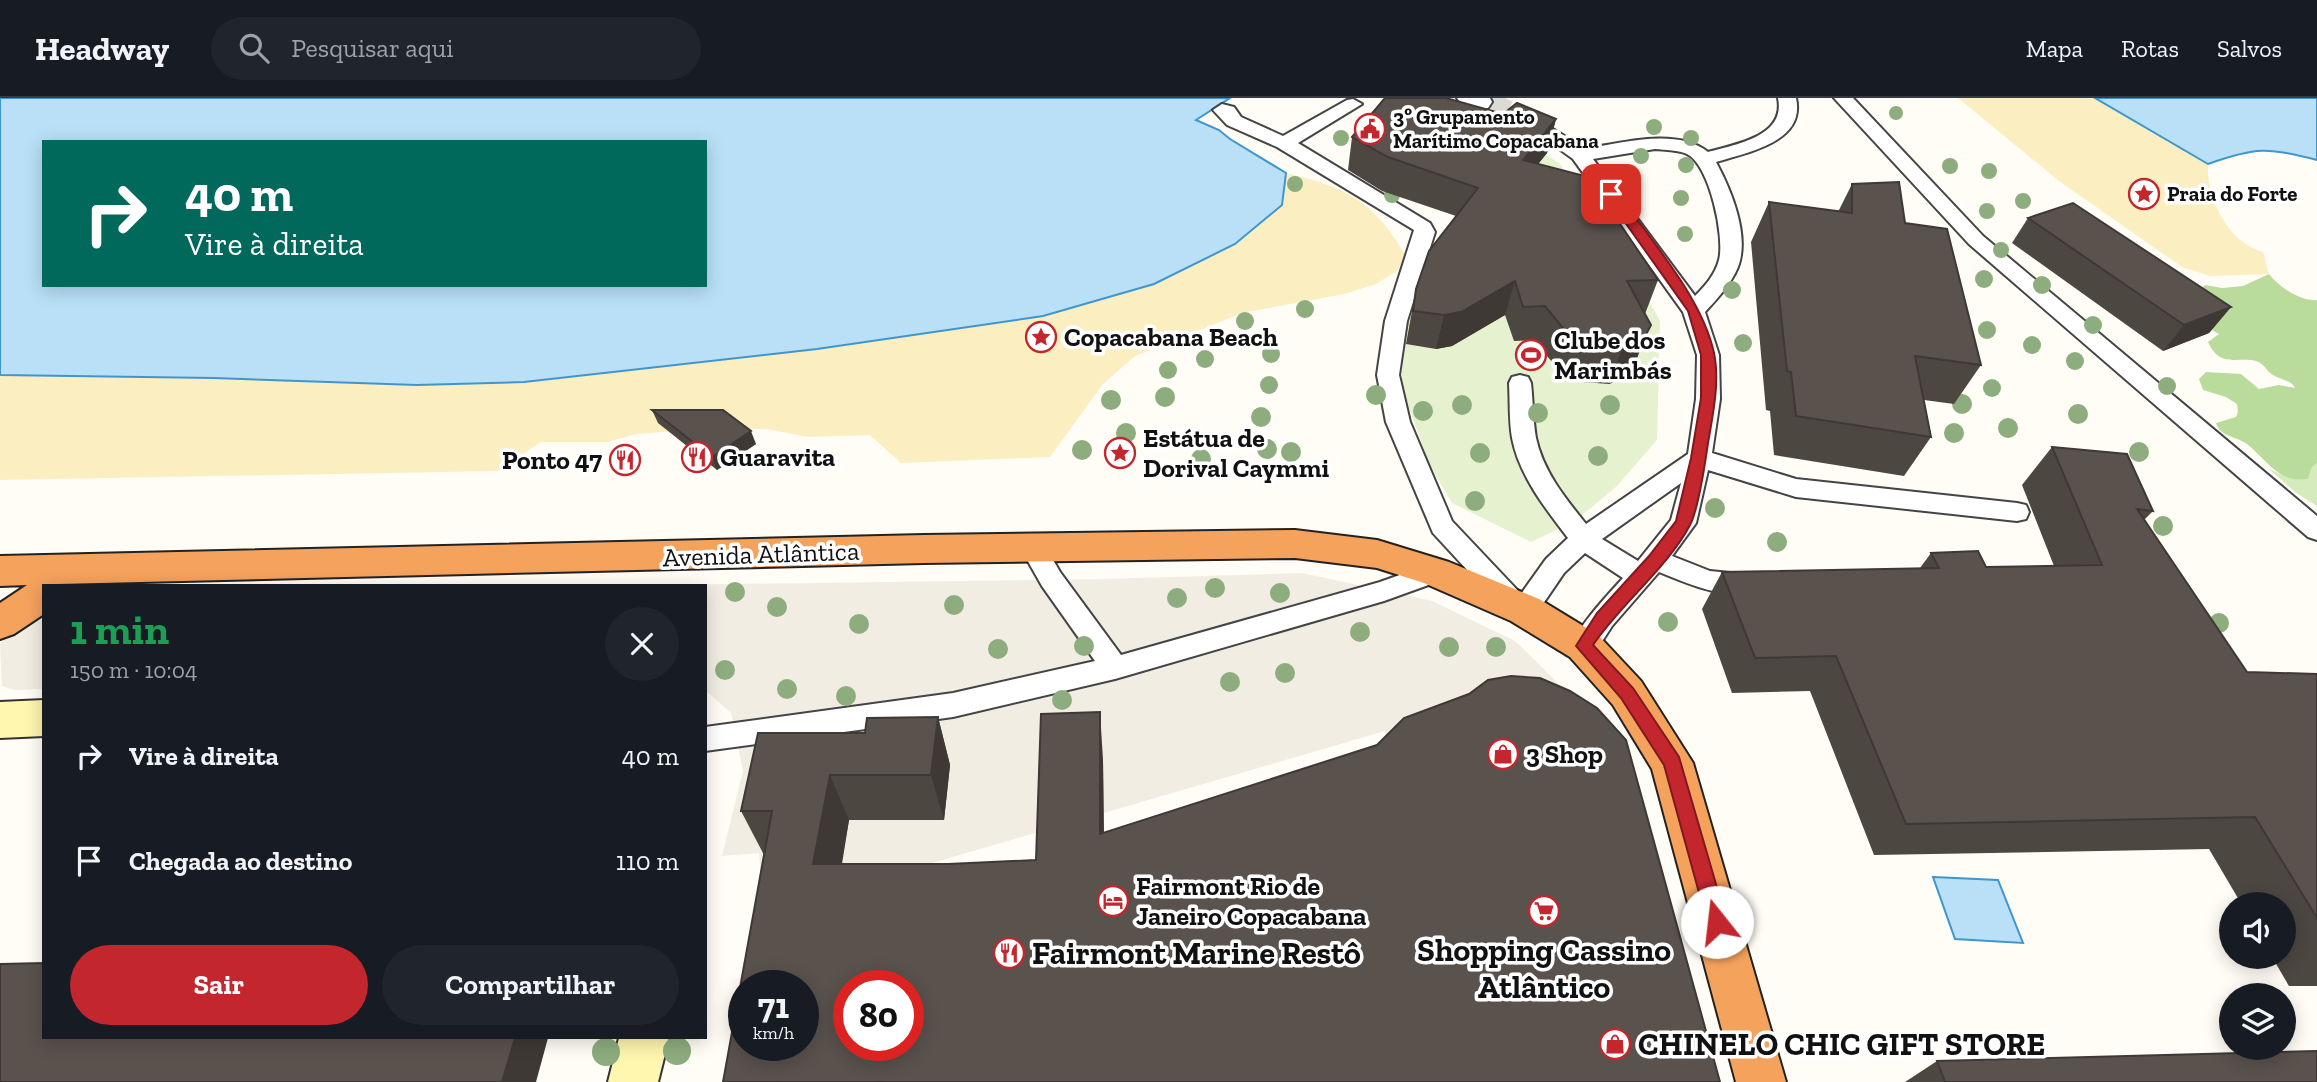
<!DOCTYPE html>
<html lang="pt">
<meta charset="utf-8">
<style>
:root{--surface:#171b24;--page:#20242c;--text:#f1f3f6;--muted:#9ea1a6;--line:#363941;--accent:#c4262e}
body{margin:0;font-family:"Zilla Slab",serif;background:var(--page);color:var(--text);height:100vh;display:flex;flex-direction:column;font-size:26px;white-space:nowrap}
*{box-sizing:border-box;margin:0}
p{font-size:23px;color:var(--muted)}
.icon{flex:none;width:38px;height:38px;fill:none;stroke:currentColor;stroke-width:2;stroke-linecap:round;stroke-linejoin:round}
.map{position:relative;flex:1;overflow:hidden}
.sheet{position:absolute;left:42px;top:486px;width:665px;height:455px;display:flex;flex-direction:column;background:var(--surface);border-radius:0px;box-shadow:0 4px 18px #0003}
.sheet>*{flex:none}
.hud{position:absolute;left:42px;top:42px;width:665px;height:147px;border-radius:0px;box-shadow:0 4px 18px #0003;background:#00695c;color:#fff;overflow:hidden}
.buttons{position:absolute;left:2219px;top:794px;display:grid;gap:14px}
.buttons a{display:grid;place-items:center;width:77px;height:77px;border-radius:50%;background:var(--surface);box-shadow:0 4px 18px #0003;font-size:35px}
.speed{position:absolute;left:728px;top:872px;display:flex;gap:14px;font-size:35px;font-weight:700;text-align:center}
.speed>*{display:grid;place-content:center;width:91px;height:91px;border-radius:50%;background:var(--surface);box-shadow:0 4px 18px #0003;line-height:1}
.speed small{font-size:18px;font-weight:400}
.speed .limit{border:10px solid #d22;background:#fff;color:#111}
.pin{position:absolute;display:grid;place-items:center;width:60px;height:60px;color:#fff;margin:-30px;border-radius:14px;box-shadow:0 4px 10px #0006}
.me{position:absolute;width:77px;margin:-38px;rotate:344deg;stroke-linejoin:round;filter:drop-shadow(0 0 5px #0008)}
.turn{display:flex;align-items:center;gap:24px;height:147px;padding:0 28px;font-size:32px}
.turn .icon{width:91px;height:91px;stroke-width:2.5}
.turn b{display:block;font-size:49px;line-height:60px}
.round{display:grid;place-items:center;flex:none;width:74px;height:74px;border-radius:37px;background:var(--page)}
.head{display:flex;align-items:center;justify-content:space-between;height:119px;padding:0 28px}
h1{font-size:42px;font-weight:700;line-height:52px;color:#1e9e55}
.primary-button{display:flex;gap:14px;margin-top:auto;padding:14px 28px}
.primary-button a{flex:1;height:80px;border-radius:42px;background:var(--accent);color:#fff;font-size:28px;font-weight:700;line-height:80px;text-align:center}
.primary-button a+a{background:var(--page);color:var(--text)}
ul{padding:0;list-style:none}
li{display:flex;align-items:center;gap:21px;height:105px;padding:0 28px}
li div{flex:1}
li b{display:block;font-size:26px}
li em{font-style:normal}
header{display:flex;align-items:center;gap:42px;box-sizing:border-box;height:98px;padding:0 35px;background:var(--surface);border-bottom:2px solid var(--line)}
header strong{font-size:33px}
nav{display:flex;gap:38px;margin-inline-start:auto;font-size:24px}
.search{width:490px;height:63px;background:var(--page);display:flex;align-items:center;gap:18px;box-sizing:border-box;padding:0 24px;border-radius:38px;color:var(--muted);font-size:26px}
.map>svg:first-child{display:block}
</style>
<header>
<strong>Headway</strong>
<div class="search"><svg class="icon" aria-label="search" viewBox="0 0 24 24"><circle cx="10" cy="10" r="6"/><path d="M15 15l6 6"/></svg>Pesquisar aqui</div>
<nav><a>Mapa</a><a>Rotas</a><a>Salvos</a></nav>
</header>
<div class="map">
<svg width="2317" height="984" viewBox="0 0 2317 984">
<rect width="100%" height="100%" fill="#fffdf5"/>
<path fill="#d5ebbd" d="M2317,365V408L2295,394L2269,371C2283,376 2292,384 2308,381L2312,369Z"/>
<path fill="#b9dc9c" d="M2269,176C2279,189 2301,204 2317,202V365L2312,369L2308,381C2279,386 2267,362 2247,346C2236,338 2220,339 2216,325L2236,319L2238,314L2237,306L2226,299L2203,292L2199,281L2206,274L2241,276L2259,291L2279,287L2295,290C2291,282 2281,282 2273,277C2266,273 2264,265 2256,263C2239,258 2220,271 2208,244L2219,236L2203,227L2200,192L2205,187L2222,190L2243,188Z"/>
<g fill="#fbeec1">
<path d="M1958,0H2095L2208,66C2206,100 2228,145 2263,154L2269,176L2210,178L2182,169L2059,83Z"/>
<path d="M1286,75C1348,90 1373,102 1406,158L1397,173L1376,186L1344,196L1242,215L1135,258L1103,286L1050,359L901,365L870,337L808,339L766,331L713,330L636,336L607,344H541L497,373L0,382V277L524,284L817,251L1043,218L1154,186L1282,107Z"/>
</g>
<polygon fill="#e6f2cf" points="1535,49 1560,66 1628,164 1660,223 1657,342 1616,389 1575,423 1531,444 1452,405 1429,366 1401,287 1406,226 1429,160"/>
<g fill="#f1ede2">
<polygon points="1302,475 1432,503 1515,543 1607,633 1390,668 1385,633 870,783 761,783 759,755 722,758 743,673 731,615 705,592 705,488 588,488 1102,481"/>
<polygon points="44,509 44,591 14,592 2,588 0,546 13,529"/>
</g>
<g fill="#b9e0f7" stroke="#3f96cf" stroke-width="2" fill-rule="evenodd">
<path d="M0,0H1230L1196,22L1219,32L1230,41L1286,75L1282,107L1235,146L1154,186L1043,218L817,251L524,284L417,287L214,280L0,277ZM44,44H705V187H44Z"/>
<path d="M2095,0H2317V62C2269,49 2255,49 2208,66Z"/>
<polygon points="1933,779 1998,782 2023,845 1955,841"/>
</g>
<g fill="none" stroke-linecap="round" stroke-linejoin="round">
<polyline stroke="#dbdad3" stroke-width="30" stroke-dasharray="30 15" stroke-linecap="butt" points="1479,4 1512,20"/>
<g stroke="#444" stroke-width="4">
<g id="lane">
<path d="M1778,0H1796C1806,44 1748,54 1716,64C1731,92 1750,137 1738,169C1731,186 1717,201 1705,214L1719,257L1720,301L1712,355L1796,381L2017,405L2026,407L2029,414L2026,421L2017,423L1796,399L1708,372L1696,425L1672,458L1710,473L1760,478L1764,485L1760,492C1726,503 1691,487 1659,474L1612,528L1594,556L1584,559L1574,556L1570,548C1584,522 1604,501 1623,480L1585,455L1564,475L1534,519L1525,523L1504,512L1433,435L1386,324L1377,277L1385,223L1414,132L1277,49L1227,27L1213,12L1222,6L1234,9L1241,19L1283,38L1347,2L1353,1L1362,6L1298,45L1430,125L1435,134L1407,223L1399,277L1410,324L1452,423L1521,496L1546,461L1568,440C1545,410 1519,377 1512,340C1509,322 1510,303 1509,285L1512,279L1520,277L1528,279L1531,285C1533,303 1533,323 1536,340C1543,373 1565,400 1586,426L1688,356L1696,301L1697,257L1683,214L1573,61L1548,43L1513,28L1511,24L1520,18C1544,24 1564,37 1584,51C1620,45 1678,29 1708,54C1737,46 1786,38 1778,0ZM1655,51C1665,52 1679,52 1687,56C1710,67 1725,140 1719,162C1715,177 1705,188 1695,198L1593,61ZM1681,385L1671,422L1638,463L1602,441Z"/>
<polygon points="1834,0 1853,0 1983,138 2317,418 2317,442 2308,439 1969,146"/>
<polygon points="1034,441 1043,444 1060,474 1121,557 1380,484 1436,464 1445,467 1449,474 1445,481 1384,503 1115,581 953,619 705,653 705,629 953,595 1095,563 1042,488 1021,451 1025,444"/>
</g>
</g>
<g stroke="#444" stroke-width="4">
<path id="street" d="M1457,0H1490L1492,4L1488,10C1476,13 1464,11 1457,0Z"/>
</g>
<g stroke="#333" stroke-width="4">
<g id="secondary">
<polygon points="44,602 44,638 0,640 0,604"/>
<polygon points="619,940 669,940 658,984 608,984"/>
</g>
</g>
<g stroke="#222" stroke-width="4">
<polygon id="highway" points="1295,432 1377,442 1449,464 1539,501 1598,537 1641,583 1693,665 1786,984 1736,984 1652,671 1613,607 1570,559 1511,523 1424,485 1377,470 1295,460 924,465 58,486 44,488 44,516 14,536 0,541 0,505 27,487 0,488 0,458 924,437"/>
</g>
<use href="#lane" fill="#fff" fill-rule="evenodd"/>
<use href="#street" fill="#fff" fill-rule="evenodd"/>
<use href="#secondary" fill="#fff6b0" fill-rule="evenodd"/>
<use href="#highway" fill="#f5a25d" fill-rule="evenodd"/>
</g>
<g fill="#8dad7f">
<circle cx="1896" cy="15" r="7"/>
<circle cx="1654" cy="29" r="8"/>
<circle cx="1341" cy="40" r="8"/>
<circle cx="1691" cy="40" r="8"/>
<circle cx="1641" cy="58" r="8"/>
<circle cx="1686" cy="67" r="8"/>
<circle cx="1950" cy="68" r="8"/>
<circle cx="1989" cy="73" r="8"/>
<circle cx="1295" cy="86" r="8"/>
<circle cx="1392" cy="97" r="8"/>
<circle cx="1681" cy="100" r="8"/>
<circle cx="1623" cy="101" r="8"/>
<circle cx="2023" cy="103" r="8"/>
<circle cx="1987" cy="113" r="8"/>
<circle cx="1685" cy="136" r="8"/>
<circle cx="2001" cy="152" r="8"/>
<circle cx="1984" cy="181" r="9"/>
<circle cx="2042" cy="187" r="9"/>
<circle cx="1732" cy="192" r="9"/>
<circle cx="1305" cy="211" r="9"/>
<circle cx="1245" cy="223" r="9"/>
<circle cx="2093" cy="227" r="9"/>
<circle cx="1987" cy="232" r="9"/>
<circle cx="1743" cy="245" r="9"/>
<circle cx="2032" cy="247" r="9"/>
<circle cx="1271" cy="256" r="9"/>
<circle cx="1205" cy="261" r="9"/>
<circle cx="2075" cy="263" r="9"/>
<circle cx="1168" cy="272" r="9"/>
<circle cx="1269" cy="287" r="9"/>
<circle cx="2167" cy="288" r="9"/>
<circle cx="1992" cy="290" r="9"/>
<circle cx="1376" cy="297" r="10"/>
<circle cx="1165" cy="299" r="10"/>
<circle cx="1111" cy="302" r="10"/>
<circle cx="1962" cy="306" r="10"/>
<circle cx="1462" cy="307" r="10"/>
<circle cx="1610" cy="307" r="10"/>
<circle cx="1423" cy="313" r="10"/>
<circle cx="1538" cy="315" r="10"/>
<circle cx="2078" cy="316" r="10"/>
<circle cx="1261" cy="319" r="10"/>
<circle cx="2008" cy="330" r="10"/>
<circle cx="1126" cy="335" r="10"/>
<circle cx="1954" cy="335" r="10"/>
<circle cx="1267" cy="351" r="10"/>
<circle cx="1082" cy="352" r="10"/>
<circle cx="1291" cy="354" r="10"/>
<circle cx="2139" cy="354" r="10"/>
<circle cx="1480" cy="355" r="10"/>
<circle cx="1598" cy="358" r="10"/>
<circle cx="1201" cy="361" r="10"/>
<circle cx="1475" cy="403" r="10"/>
<circle cx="1715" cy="410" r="10"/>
<circle cx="2163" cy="428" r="10"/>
<circle cx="1777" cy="444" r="10"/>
<circle cx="1215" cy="490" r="10"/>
<circle cx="735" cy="494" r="10"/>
<circle cx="1280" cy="495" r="10"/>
<circle cx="1177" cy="500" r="10"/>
<circle cx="954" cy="507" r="10"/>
<circle cx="777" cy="509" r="10"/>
<circle cx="1668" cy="524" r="10"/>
<circle cx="2219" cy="525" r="10"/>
<circle cx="859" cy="526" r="10"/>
<circle cx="1360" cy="534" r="10"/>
<circle cx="1084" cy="548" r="10"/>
<circle cx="1449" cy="549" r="10"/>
<circle cx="1496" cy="549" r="10"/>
<circle cx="998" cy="551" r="10"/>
<circle cx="725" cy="572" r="10"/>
<circle cx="1285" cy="575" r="10"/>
<circle cx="1230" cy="584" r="10"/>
<circle cx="787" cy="591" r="10"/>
<circle cx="846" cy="598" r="10"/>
<circle cx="1062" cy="602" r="10"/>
<circle cx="677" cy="953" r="14"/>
<circle cx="606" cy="954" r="14"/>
</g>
<g fill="#4d4742">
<polygon points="1556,21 1547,55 1538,66 1600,122 1658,182 1645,216 1637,260 1629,277 1609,286 1583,284 1561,275 1534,242 1514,243 1505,217 1452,248 1436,251 1406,246 1416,191 1456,118 1382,93 1348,72 1352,39"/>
<polygon points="1852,86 1905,125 1981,267 1954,306 1924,302 1931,339 1904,378 1774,357 1770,313 1766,312 1751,144 1769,104 1838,114"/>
<polygon points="2028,120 2231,209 2209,235 2163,253 2012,145"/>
<polygon points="652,312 756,346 717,372 658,325"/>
<polygon points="2052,349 2153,413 2144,422 2247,574 2317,576 2317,888 2289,888 2272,859 2284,859 2284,807 2242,807 2209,751 1874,757 1810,593 1732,595 1702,511 1722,474 1920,470 1931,455 1986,469 2054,468 2022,387"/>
<polygon points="938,619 950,667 944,722 849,722 842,766 948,766 1036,762 1103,662 1104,735 1720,984 764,757 741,713 865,635"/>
<polygon points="1937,963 2317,984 1905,984"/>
</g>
<g fill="#3f3936">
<polygon points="1556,21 1547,55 1514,96 1523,62"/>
<polygon points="1515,183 1505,217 1452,248 1436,251 1444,217"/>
<polygon points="2231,209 2209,235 2163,253 2184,227"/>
<polygon points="1651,227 1637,260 1629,277 1609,286 1622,252"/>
<polygon points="751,333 756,346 717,372 712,359"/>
<polygon points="1100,614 1103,662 1104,780 1100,736"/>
<polygon points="938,619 950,667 944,722 931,677"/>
<polygon points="830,677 849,722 834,808 813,766"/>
<polygon points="515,940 548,940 536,984 502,984"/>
</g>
<g fill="#5a524d" stroke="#3f3936" stroke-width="2" fill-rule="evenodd">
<polygon points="1385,0 1446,0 1503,16 1517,5 1556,21 1523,62 1581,77 1600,122 1618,123 1658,182 1627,183 1651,227 1642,244 1622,252 1595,251 1572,241 1545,208 1523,209 1515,183 1461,214 1444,217 1413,213 1416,191 1429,153 1478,90 1388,59 1352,39"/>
<polygon points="1899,84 1905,125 1947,131 1981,267 1915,258 1931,339 1796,318 1791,274 1787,273 1769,104 1852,115 1852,86"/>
<polygon points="2073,105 2231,209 2184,227 2028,120"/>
<polygon points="652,312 723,312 751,333 712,359"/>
<polygon points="2052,349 2127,356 2153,413 2137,411 2247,574 2317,576 2317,820 2255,719 1906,726 1836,558 1755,560 1722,474 1939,470 1931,455 1978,453 1986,469 2102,467"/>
<path d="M1511,578L1540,580L1570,593L1597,610L1626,642L1720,984H723L772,713H741L758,635H865L867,620L938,619L931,677H830L813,766H948L1036,762L1041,616L1100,614V736L1377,647L1404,620L1469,596L1488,582ZM744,887H803V947H744ZM849,887H908V947H849Z"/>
<polygon points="44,865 44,940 515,940 502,984 0,984 0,866"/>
<polygon points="2317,953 2317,984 1945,984 1937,963"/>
</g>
<path fill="#c4262e" stroke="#7f191e" stroke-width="2" d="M1611,92L1616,93C1649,140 1702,199 1714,255C1720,283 1713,316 1708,345C1705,365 1699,410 1690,427C1668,469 1621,506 1593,547L1633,590L1679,659L1727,824L1724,831L1717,834L1710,831L1707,824L1664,667L1621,600L1576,548L1597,515L1649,458L1676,423L1691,360L1701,300V257L1688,213L1605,96Z"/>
<defs>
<g id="civic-ring" transform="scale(1.575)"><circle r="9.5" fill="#fff" stroke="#c4262e" stroke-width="1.5"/><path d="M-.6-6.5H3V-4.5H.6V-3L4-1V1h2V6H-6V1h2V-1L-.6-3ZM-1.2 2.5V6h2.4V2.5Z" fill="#c4262e"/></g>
<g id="sight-ring" transform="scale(1.575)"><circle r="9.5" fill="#fff" stroke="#c4262e" stroke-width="1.5"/><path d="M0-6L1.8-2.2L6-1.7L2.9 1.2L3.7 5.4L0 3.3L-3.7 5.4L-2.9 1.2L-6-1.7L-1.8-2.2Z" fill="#c4262e"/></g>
<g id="stadium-ring" transform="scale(1.575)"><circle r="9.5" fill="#fff" stroke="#c4262e" stroke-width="1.5"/><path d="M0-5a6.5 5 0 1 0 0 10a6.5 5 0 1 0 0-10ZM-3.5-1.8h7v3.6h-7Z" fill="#c4262e"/></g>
<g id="restaurant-ring" transform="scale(1.575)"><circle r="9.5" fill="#fff" stroke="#c4262e" stroke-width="1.5"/><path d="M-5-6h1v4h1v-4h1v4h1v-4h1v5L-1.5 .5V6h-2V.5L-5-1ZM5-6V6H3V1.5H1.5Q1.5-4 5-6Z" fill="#c4262e"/></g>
<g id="shop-ring" transform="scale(1.575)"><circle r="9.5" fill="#fff" stroke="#c4262e" stroke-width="1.5"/><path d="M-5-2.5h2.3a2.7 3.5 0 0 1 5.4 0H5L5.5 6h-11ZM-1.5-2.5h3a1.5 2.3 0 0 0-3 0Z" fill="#c4262e"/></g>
<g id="hotel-ring" transform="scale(1.575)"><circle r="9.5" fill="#fff" stroke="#c4262e" stroke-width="1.5"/><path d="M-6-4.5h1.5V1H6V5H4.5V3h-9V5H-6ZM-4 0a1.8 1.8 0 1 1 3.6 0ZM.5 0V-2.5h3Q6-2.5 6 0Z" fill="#c4262e"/></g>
<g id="supermarket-ring" transform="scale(1.575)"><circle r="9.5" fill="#fff" stroke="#c4262e" stroke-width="1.5"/><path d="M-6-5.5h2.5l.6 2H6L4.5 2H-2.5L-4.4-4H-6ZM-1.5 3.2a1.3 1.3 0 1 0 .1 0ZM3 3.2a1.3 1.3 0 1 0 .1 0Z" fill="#c4262e"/></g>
</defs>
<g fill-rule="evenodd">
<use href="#civic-ring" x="1370" y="31"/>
<use href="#sight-ring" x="2144" y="96"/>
<use href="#sight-ring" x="1041" y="239"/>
<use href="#stadium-ring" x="1531" y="257"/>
<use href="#sight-ring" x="1120" y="355"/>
<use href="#restaurant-ring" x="697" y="359"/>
<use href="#restaurant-ring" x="625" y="362"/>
<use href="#shop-ring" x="1503" y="656"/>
<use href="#hotel-ring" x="1113" y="803"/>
<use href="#supermarket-ring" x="1544" y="813"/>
<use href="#restaurant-ring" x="1009" y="855"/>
<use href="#shop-ring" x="1615" y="946"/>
</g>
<g text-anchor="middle" stroke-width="7" stroke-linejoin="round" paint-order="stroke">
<g font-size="21" font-weight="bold" fill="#111" stroke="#fff" text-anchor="start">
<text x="1393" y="26">3º Grupamento<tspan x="1393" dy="24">Marítimo Copacabana</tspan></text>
<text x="2167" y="103">Praia do Forte</text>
</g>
<g font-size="26" font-weight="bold" fill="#111" stroke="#fff" text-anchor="start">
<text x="1064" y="248">Copacabana Beach</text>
<text x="1554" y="251">Clube dos<tspan x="1554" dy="30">Marimbás</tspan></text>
<text x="1143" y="349">Estátua de<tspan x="1143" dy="30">Dorival Caymmi</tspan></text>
<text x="720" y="368">Guaravita</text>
<text x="602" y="371" text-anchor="end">Ponto 47</text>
<text x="1526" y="665">3 Shop</text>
<text x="1136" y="797">Fairmont Rio de<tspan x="1136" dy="30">Janeiro Copacabana</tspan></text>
</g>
<g font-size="26" fill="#111" stroke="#fff">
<text transform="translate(761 456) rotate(-2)" y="9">Avenida Atlântica</text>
</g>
<g font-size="32" font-weight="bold" fill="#111" stroke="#fff" text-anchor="start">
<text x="1544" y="863" text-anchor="middle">Shopping Cassino<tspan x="1544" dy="37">Atlântico</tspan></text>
<text x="1032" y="866">Fairmont Marine Restô</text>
<text x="1638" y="957">CHINELO CHIC GIFT STORE</text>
</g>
</g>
</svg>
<div class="buttons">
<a><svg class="icon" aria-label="sound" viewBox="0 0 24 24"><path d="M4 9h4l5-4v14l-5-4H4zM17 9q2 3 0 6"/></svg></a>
<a><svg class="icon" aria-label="layers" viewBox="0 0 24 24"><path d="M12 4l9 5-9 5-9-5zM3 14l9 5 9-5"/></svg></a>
</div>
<div class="speed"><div>71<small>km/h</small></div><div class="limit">80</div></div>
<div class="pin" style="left:1611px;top:96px;background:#d93025"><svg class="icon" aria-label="arrive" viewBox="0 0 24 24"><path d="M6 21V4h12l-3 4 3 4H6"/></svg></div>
<svg class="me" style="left:1717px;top:824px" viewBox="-20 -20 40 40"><circle r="19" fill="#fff"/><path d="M0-13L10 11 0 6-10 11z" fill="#c4262e"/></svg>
<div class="hud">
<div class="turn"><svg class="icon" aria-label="right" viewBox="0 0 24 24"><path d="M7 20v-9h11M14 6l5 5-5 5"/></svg><div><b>40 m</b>Vire à direita</div></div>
</div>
<section class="sheet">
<div class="head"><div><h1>1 min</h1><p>150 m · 10:04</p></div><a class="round"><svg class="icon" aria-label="close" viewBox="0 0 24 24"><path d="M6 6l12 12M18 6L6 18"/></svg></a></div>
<ul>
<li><svg class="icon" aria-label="right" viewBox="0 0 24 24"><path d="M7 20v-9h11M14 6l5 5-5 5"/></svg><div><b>Vire à direita</b></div><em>40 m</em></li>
<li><svg class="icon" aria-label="arrive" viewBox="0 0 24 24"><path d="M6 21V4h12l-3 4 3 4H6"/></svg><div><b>Chegada ao destino</b></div><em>110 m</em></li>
</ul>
<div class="primary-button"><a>Sair</a><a>Compartilhar</a></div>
</section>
</div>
